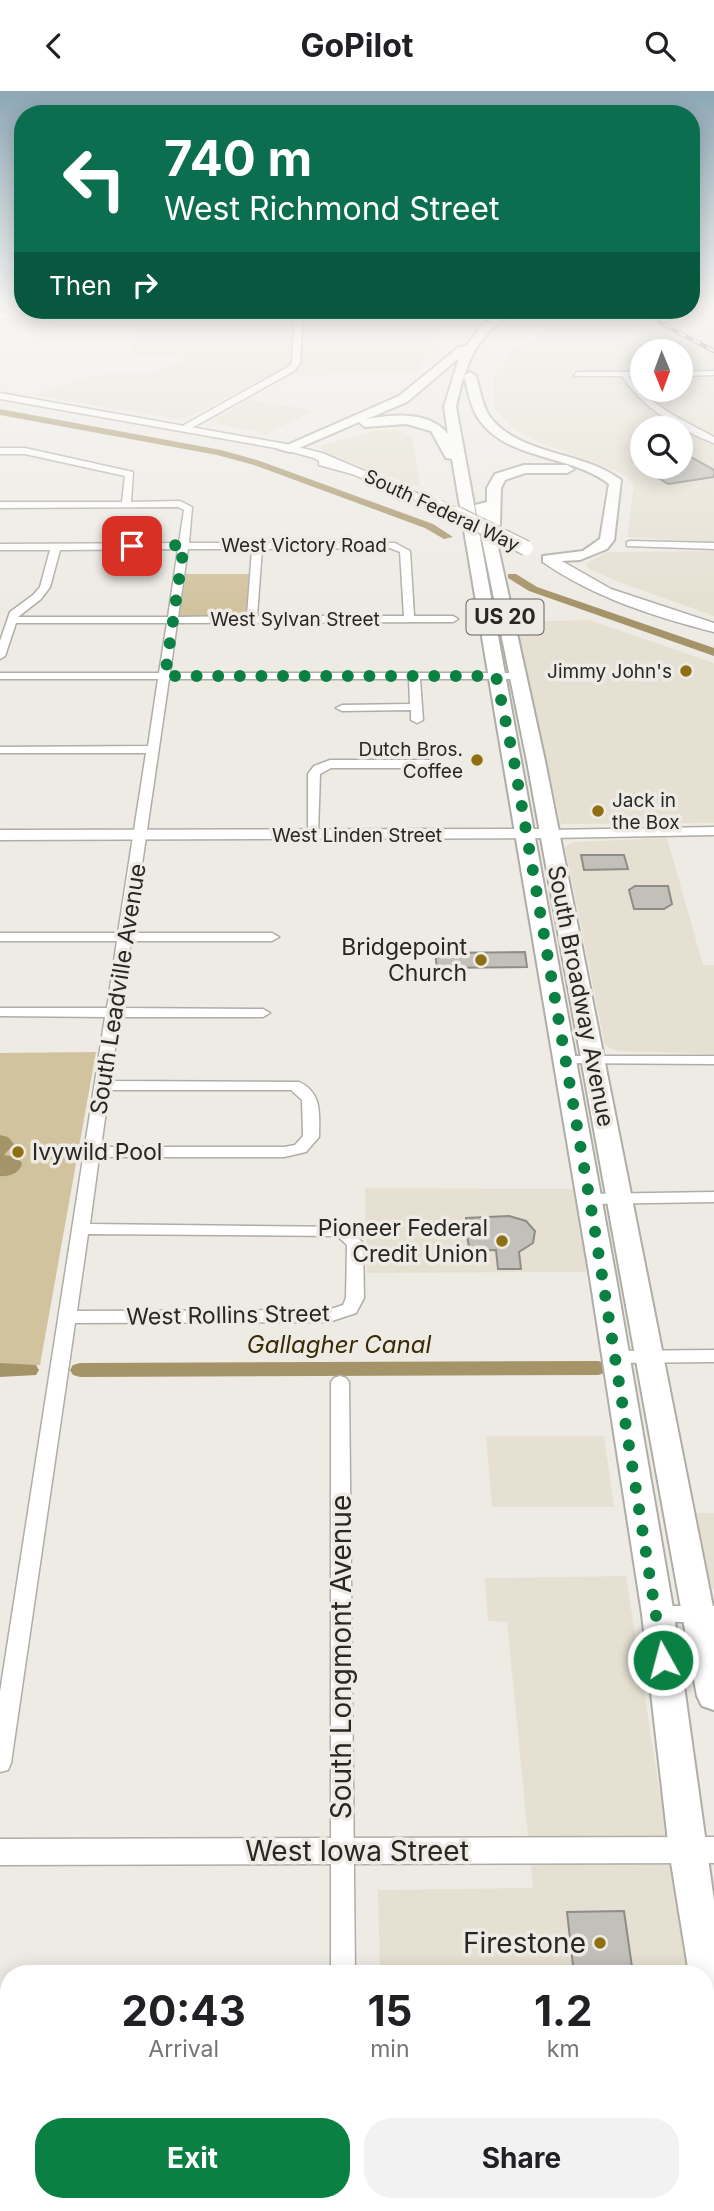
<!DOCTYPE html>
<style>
:root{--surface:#fff;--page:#f2f2f2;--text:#202124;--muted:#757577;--accent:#0b8043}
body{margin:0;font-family:Inter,sans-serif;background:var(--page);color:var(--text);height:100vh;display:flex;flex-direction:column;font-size:26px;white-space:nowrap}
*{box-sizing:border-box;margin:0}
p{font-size:23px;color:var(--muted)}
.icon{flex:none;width:38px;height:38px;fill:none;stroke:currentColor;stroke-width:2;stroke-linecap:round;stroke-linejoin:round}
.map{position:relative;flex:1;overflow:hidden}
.details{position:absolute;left:0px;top:1874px;width:714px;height:247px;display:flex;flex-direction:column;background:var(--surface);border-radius:28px 28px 0 0;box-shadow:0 4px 18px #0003}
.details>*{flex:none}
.banner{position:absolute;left:14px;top:14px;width:686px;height:214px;border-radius:28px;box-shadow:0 4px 18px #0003;background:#0b6e4f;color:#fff;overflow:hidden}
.needle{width:46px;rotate:179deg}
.fabs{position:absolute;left:630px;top:248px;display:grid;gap:14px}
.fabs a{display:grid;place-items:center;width:63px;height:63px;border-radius:50%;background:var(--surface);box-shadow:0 4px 18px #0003;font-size:35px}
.pin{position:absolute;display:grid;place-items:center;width:60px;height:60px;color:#fff;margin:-30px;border-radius:14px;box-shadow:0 4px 10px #0006}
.me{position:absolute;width:77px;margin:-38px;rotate:353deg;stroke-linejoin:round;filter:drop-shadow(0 0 5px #0008)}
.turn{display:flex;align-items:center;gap:24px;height:147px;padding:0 35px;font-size:32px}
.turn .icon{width:91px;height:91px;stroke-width:2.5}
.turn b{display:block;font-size:49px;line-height:60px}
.then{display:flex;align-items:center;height:66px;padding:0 35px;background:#0003;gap:14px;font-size:26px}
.eta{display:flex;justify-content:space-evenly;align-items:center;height:119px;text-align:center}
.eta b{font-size:42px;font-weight:700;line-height:49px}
.cta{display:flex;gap:14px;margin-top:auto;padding:14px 35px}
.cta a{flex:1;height:80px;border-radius:28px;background:var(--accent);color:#fff;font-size:28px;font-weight:700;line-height:80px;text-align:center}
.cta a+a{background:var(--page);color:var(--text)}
header{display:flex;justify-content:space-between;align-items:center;height:91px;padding:0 35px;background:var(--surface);font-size:32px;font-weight:700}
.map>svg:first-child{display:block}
</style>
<header><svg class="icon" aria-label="back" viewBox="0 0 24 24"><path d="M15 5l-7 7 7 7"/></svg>GoPilot<svg class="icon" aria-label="search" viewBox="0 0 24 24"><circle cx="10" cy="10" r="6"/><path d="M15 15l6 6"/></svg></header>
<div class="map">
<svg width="714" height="2120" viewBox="0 0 714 2120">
<rect width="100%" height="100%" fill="#eeebe5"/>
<g fill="#e6e0d2" fill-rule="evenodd">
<path d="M691,216H714V282H681V261H642V282L567,283L576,287H642V299H681V287H714V452L627,446L634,395L630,388L614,379L538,351L513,337L495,318L494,284L511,261L573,219H691ZM642,338H681V376H642Z"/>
<polygon points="25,219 462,219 413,282 271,284 184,329 33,304 98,284 150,283 182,270 180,264 132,263 136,239 0,239 0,228"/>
<polygon points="248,309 314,319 267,343 211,331"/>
<polygon points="376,339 395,339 412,345 420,396 322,362 324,361 320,355"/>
<polygon points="714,460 714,525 619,491 589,478 586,472 608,461"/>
<polygon points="589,529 714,572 714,732 561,733 514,531"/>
<polygon points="667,747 703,874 714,874 714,963 616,960 605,954 565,756 573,751"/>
<polygon points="365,1097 576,1098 591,1181 367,1182"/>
<polygon points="486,1345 604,1345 614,1416 492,1416"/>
<polygon points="694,1422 714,1422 714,1498 707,1493"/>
<polygon points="626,1485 688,1883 380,1883 378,1799 533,1797 507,1531 488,1530 485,1487"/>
<polygon points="705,1991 714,2047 714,2120 387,2120 387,2112 705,2112"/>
</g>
<g fill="#d2c39f">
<polygon points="186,483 253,483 249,527 179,527"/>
<polygon points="96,961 40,1274 0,1275 0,962"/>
</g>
<path fill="#a69469" d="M0,1044L8,1046L14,1053L4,1064L16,1066L22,1072C21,1082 9,1086 0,1085Z"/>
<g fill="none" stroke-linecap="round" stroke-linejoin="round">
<g fill="#a69469" fill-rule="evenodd">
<polygon points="0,318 221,359 260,370 433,433 453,446 444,448 425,437 254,374 217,364 0,324"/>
<polygon points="508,483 516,483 537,496 714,557 714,565 529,500 508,487"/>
<polygon points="598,1270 605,1272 608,1277 605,1282 598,1284 80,1286 73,1284 70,1279 73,1274 80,1272"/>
<polygon points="0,1272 36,1274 39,1279 36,1284 0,1286"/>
</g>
</g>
<g fill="#c2c0b9" stroke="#8f8d87" stroke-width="2">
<polygon points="691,366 714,379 714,386 668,393 641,376 681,376 681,367"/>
<polygon points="581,764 624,764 628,778 584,779"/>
<polygon points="635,795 668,795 672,813 664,818 634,818 629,799"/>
<polygon points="525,861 527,876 437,877 435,862"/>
<polygon points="509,1125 526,1130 535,1140 533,1152 519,1161 521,1178 498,1178 496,1159 470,1160 467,1146 466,1127"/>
<polygon points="624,1820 633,1883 574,1883 567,1821"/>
</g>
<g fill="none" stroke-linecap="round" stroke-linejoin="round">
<g stroke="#b0ada7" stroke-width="3">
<g id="street">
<polygon points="295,219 303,219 300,272 294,280 190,338 184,338 184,334 288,276 292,272"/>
<polygon points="714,280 714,284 681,285 681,281"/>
<path d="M577,281H642V285H629C649,315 683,329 714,346V352C679,339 642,316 622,285H574Z"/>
<path d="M0,357H25L133,381L131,411L180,410L192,416L189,452H395L410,460L414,525H453L458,528L453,531L177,532L170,582H516L521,585L516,588H420L423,629L417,632L411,629V619L342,620L336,617L342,614L410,613L409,588H169L132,842H272L279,846L272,850H131L121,917L263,918L270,922L263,926H120L110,990L299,991C323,1002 319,1024 319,1046L306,1061L284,1066H99L90,1133L347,1136L363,1152L364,1207L356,1222L329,1231L75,1232L11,1672L8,1679L0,1681V1601L105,926L0,925V917H107L117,850H0V842H118L146,662H0V656L148,655L158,588H0V582H159L167,532H16L5,565L0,568V550L10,521L33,504L40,496L50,459H0V453L179,452L184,419L178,416L0,417V411H122L125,385L25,363H0ZM390,457L400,461L404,525H257L262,458ZM178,458L168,526H18L41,508L50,496L60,459ZM188,458H252L247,525L178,526ZM109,999H291L302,1009L303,1045L295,1054L284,1056H101ZM88,1143L337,1145L347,1154L346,1207L343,1214L328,1219L77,1220Z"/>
<polygon points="630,450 714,452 714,458 627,455 627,451"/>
<polygon points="330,669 430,669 436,673 430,677 331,677 320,683 318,743 316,746 308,746 308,683 314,675"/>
<polygon points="714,736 714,744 550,747 544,743 550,739"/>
<polygon points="563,965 714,965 714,973 558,972 556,969 558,966"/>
<polygon points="714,1101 714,1111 589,1113 581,1108 589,1103"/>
<polygon points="714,1259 714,1271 615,1272 609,1270 606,1266 609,1262 615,1260"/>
<polygon points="340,1285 346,1287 349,1291 355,1883 331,1883 331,1291 334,1287"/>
<polygon points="658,1515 714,1515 714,1531 658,1531 651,1529 648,1523 651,1517"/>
<rect x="332" y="2112" width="26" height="8"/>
</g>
</g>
<g stroke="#b0ada7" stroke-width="3">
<g id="secondary">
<polygon points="23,216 26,221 0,229 0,223"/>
<polygon points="0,302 286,353 322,362 445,414 435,417 352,383 319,374 319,370 314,367 281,358 0,308"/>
<path d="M543,465H553L611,498L714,532V541C655,526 593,506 543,471Z"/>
<polygon points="550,738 558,743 556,747 0,749 0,739"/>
<polygon points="714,1746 714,1772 0,1774 0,1748"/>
</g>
</g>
<g stroke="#b0ada7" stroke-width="4">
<g id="primary">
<path d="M505,219H518C510,226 499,231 491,239C470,259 462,288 456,316L616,1187L674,1523L714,1810V1935L705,1932V1883H689L669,1759L642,1523L590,1187L452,368L446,367L431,340L406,333L365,336L359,331L290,361L278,358L399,305L459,256L466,255L483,233ZM459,267L444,316L448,343C429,320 394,323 367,328L407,311Z"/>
<path d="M470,281L476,285C480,298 482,315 490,326C520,365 583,360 621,389L614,449L607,458L580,469L543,471V465L583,460L600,448L609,393C571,363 506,370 478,327C470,315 468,299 464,285Z"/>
<polygon points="524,374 567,374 574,378 567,382 525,382 505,389 501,397 500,434 494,438 545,670 714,1521 714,1619 702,1615 697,1605 527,670 475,414 487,411 487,397 495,383"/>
</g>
</g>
<use href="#street" fill="#fff" fill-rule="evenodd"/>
<use href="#secondary" fill="#fff" fill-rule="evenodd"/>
<use href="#primary" fill="#fff" fill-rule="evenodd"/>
<g stroke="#696763" stroke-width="4.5">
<polyline id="rail" points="636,219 714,260"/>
</g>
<use href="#rail" stroke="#eeebe5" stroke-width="2.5" stroke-dasharray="8" stroke-linecap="butt"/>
<g stroke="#b0ada7" stroke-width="12" stroke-linecap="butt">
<polyline id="secondary-bridge-far1" points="439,414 461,425"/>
</g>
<g stroke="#b0ada7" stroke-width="17" stroke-linecap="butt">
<polyline id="secondary-bridge" points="457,423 526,457"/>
</g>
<use href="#secondary-bridge-far1" stroke="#fff" stroke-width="10"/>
<use href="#secondary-bridge" stroke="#fff" stroke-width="14"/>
</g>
<linearGradient id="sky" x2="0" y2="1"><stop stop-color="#8da7b5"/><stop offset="0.42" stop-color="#f7f6f3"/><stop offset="1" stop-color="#f7f6f3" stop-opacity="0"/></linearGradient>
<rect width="714" height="513" fill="url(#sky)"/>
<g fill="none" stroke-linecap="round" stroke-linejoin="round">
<polyline stroke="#0b8043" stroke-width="12" stroke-dasharray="0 21.6" points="132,455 184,454 165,585 496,585 514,670 594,1134 663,1569"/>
</g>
<g fill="#8e7013" stroke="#eeebe5" stroke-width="2.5">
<circle cx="686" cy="580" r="7"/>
<circle cx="477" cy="669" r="7"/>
<circle cx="598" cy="720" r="7"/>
<circle cx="481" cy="869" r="7"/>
<circle cx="18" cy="1061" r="7"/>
<circle cx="502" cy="1150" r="7"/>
<circle cx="600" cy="1852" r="7"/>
</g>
<g text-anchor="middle" stroke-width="7" stroke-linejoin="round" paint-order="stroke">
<g font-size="19" fill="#282724" stroke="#eeebe5">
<text transform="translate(442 419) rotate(25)" y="7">South Federal Way</text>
<text x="304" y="461">West Victory Road</text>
<text x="295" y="535">West Sylvan Street</text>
<text x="357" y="751">West Linden Street</text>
</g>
<g font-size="19" fill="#282724" stroke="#eeebe5" text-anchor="end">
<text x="672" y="587">Jimmy John's</text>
<text x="463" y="665">Dutch Bros.<tspan x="463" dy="22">Coffee</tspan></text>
<text x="612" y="716" text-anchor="start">Jack in<tspan x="612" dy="22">the Box</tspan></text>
</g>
<rect fill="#eeebe5" stroke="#63625e" stroke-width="2" x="466.5" y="508.5" width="77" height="35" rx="5"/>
<g font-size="21" font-weight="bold" fill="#282724">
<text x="505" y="533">US 20</text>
</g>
<g font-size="23" fill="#282724" stroke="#eeebe5" text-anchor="end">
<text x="467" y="864">Bridgepoint<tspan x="467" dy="26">Church</tspan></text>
<text x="32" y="1069" text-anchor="start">Ivywild Pool</text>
<text x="488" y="1145">Pioneer Federal<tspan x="488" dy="26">Credit Union</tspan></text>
</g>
<g font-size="23" fill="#282724" stroke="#eeebe5">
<text transform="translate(118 898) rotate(-81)" y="8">South Leadville Avenue</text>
<text transform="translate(581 905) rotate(79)" y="8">South Broadway Avenue</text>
<text transform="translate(228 1224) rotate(-1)" y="8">West Rollins Street</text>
</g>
<g font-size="24" font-style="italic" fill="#392b06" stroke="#eeebe5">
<text x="339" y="1262">Gallagher Canal</text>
</g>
<g font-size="28" fill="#282724" stroke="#eeebe5">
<text transform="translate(341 1566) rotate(-90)" y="10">South Longmont Avenue</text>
<text x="357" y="1770">West Iowa Street</text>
</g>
<g font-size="28" fill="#282724" stroke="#eeebe5" text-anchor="end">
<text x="586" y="1862">Firestone</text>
</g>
</g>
</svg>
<div class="fabs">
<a><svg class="needle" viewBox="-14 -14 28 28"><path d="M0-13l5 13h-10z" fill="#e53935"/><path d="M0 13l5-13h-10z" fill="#757577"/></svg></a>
<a><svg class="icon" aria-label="search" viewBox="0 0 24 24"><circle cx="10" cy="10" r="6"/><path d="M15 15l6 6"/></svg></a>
</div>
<div class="pin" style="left:132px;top:455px;background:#d93025"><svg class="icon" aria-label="arrive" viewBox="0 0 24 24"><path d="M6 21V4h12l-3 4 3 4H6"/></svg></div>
<svg class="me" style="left:663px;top:1569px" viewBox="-20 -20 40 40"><circle r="17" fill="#0b8043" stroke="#fff" stroke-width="3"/><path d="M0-11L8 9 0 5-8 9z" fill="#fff"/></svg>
<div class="banner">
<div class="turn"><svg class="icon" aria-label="left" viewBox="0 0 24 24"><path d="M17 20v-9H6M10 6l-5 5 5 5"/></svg><div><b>740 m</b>West Richmond Street</div></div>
<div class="then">Then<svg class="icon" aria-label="right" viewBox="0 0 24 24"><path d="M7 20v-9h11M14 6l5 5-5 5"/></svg></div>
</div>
<section class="details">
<div class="eta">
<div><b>20:43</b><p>Arrival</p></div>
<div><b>15</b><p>min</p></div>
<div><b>1.2</b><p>km</p></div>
</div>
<div class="cta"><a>Exit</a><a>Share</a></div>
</section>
</div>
